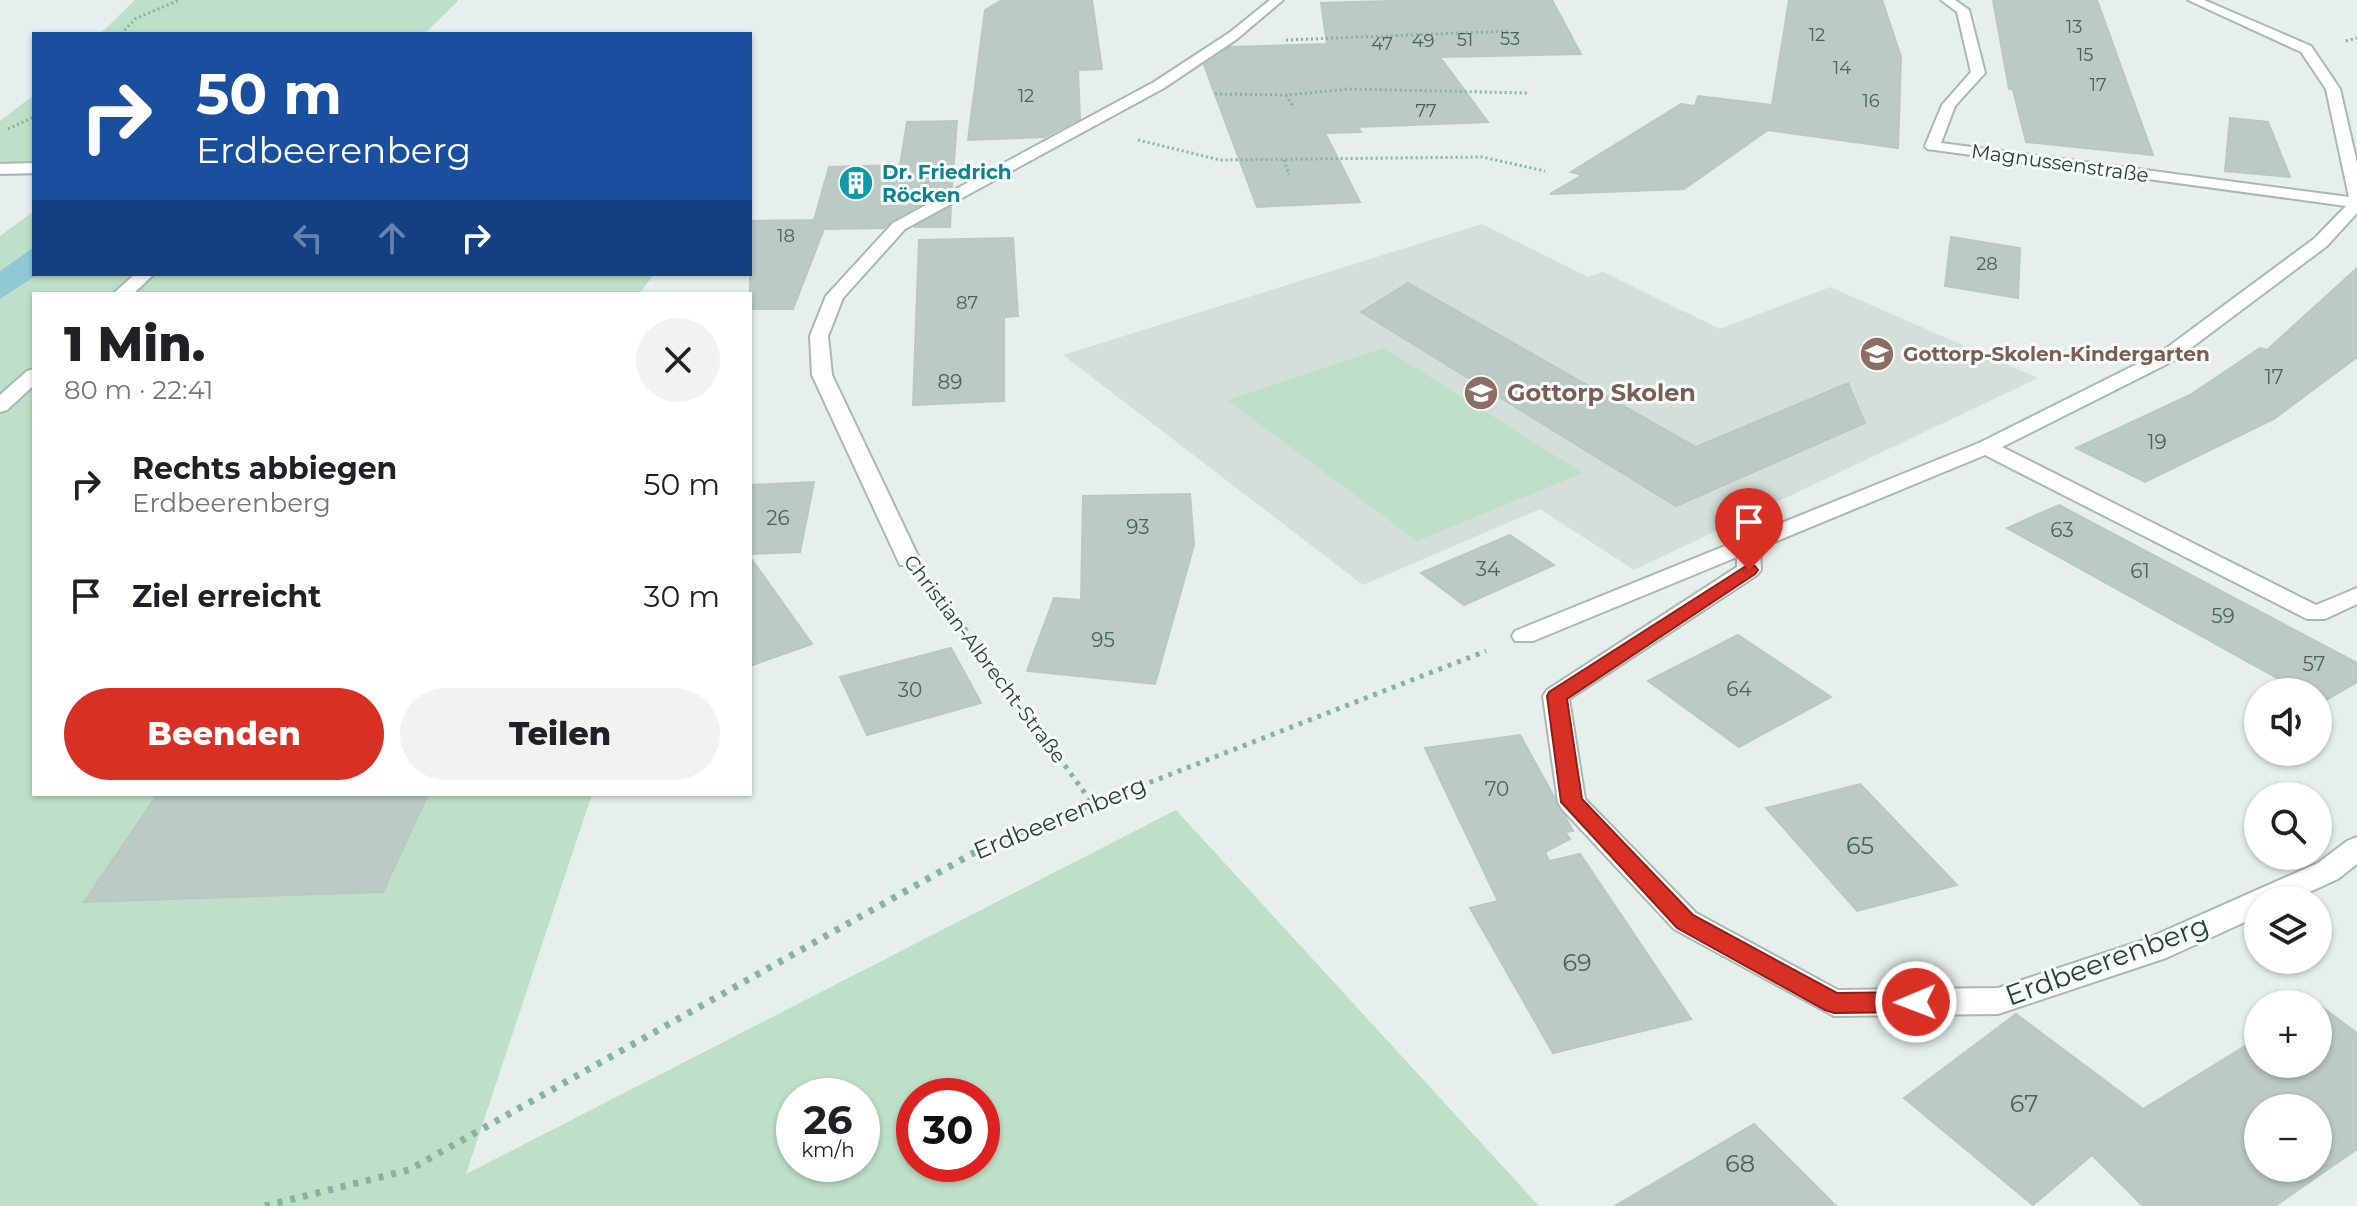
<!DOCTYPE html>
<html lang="de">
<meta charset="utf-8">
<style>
:root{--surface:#fff;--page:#f2f2f2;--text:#202124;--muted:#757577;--accent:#d93025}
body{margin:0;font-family:Montserrat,sans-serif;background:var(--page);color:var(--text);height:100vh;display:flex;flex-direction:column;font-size:30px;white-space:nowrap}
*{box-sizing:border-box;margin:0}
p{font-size:26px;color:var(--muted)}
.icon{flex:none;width:44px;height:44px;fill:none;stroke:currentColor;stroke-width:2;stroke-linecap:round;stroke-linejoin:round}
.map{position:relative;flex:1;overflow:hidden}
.drawer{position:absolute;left:32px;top:292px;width:720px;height:504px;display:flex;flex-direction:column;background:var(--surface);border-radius:0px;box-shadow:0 2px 6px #0004}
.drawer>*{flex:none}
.guide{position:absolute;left:32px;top:32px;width:720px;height:244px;border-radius:0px;box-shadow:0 2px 6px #0004;background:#1a4fa0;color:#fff;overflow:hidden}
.fabs{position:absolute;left:2244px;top:678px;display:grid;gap:16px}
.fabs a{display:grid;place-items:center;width:88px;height:88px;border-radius:50%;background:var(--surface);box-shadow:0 2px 6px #0004;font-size:40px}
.speed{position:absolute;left:776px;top:1078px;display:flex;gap:16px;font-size:40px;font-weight:700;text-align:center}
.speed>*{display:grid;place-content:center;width:104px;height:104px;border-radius:50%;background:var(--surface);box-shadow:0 2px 6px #0004;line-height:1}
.speed small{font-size:20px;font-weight:400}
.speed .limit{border:12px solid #d22;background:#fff;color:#111}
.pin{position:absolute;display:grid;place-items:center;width:68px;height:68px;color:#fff;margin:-82px -34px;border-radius:50% 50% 50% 0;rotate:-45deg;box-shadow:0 0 8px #0007}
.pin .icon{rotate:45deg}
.me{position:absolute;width:88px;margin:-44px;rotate:269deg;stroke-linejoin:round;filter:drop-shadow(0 0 6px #0008)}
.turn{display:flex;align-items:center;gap:28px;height:168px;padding:0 32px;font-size:36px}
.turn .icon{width:104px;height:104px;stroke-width:2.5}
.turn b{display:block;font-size:56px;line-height:68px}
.lanes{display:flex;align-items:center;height:76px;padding:0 32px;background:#0003;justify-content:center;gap:40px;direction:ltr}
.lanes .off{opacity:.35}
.round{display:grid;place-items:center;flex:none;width:84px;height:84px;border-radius:42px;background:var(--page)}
.head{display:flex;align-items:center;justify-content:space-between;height:136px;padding:0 32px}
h1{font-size:48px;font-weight:800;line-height:60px}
.cta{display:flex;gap:16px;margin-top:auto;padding:16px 32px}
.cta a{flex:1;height:92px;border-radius:48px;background:var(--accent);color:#fff;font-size:32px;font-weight:800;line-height:92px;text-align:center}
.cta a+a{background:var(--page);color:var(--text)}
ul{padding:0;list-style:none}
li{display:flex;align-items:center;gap:24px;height:112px;padding:0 32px}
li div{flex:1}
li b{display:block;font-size:30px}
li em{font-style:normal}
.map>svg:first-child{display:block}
</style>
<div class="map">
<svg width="2357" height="1206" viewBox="0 0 2357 1206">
<rect width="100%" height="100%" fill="#e6efeb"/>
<polygon fill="#d4dfda" points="1482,224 1588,277 1603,272 1720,329 1830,287 2038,378 1634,570 1540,509 1363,585 1063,355"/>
<g fill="#bfe0c8" fill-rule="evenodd">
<polygon points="135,0 458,0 458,1 424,34 100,34"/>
<polygon points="34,95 34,176 0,176 0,121"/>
<polygon points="34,211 34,247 0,271 0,236"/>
<path d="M39,274H654L639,294H34V794H592L466,1174L1176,810L1539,1206H0V299ZM794,1096H862V1164H794ZM914,1096H982V1164H914Z"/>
<polygon points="1384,348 1583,473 1417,541 1227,400"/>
</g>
<polygon fill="#8ec9d4" points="34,247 34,274 39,274 0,299 0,271"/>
<g fill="#bbcac4" stroke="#b8c9c2" stroke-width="2" fill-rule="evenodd">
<polygon points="1002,0 1092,0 1102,69 1078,70 1080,119 1045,137 968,140 985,10"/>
<polygon points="1423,0 1552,0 1581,54 1440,57 1488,122 1358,127 1361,132 1325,133 1360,202 1257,207 1204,65 1230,47 1327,44 1321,3"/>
<polygon points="1789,0 1882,0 1901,57 1898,148 1768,130 1684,189 1550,194 1582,175 1571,172 1681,104 1695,106 1698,96 1772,105"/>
<polygon points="1993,0 2097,0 2153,155 2026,142 2013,90 2009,89"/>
<polygon points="2230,118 2268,122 2290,177 2225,171"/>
<polygon points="957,121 952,188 892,220 884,228 824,229 793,309 750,309 750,221 814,220 829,167 900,165 907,122"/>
<polygon points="951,207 950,227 914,227"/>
<polygon points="1951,237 2020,248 2018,298 1945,286"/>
<polygon points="1013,238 1018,316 1004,317 1004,401 913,405 919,240"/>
<polygon points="2357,268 2357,357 2274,419 2145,482 2076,448 2190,395 2260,348 2267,350"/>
<polygon points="1408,283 1696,447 1848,383 1865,423 1676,506 1361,312"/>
<polygon points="814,482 800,552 750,554 750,485"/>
<polygon points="1190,494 1194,545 1155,684 1027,671 1054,598 1081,600 1083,496"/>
<polygon points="2059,505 2357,663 2357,682 2321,703 2318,701 2318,692 2302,692 2007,528"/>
<polygon points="1510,535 1554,565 1464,605 1421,573"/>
<polygon points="750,557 812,644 750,666"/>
<polygon points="1738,635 1831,697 1739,747 1648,681"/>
<polygon points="951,648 981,703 867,735 840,677"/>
<polygon points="1520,735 1573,831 1565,832 1570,839 1545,852 1549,861 1580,854 1691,1019 1553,1053 1470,908 1498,901 1425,748"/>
<polygon points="1860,784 1957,885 1857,911 1766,808"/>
<polygon points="428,794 383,892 84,902 157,795"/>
<path d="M2318,1004L2357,1033V1149L2275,1206H2143L2092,1155L2033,1205L1904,1098L2016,1014L2143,1109L2258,1038V1064H2318ZM2258,1108H2318V1168H2258Z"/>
<polygon points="1754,1124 1836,1206 1615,1206"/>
</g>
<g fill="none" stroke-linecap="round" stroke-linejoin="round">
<g stroke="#a8b8b2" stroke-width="4">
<g id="service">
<polygon points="34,163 34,173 0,174 0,164"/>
<polygon points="135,274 154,274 133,294 113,294"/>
<polygon points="34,369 34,385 7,410 0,412 0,395 27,371"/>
</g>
</g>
<g stroke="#a8b8b2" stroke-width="4">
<g id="minor">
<polygon points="1270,0 1283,0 1237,39 1164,88 905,229 843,298 828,336 832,375 920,560 916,565 900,565 812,375 810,336 826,296 893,223 1154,82 1229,33"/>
<polygon points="1941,0 1955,0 1969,10 1985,73 1955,106 1941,143 2349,197 2326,89 2301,52 2188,0 2204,0 2311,46 2340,89 2357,163 2357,213 2327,246 2175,360 2002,447 2316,605 2357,588 2357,604 2325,619 2307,619 1985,455 1760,548 1761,570 1757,575 1569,699 1585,799 1696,913 1838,990 1998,988 2144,940 2318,863 2347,841 2357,837 2357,864 2338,879 2292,900 2258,900 2258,916 2166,958 1998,1014 1834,1016 1674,929 1562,809 1558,802 1543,696 1547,690 1737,567 1737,557 1533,641 1515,641 1512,636 1515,631 1979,443 2161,352 2315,238 2346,206 1927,149 1925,146 1942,105 1971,72 1957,12"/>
</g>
</g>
<g stroke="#86b3a5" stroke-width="3" stroke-dasharray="2 3" stroke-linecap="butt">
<polyline points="121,34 135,19 179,0"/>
<polyline points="1286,40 1510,31"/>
<polyline points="2346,41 2357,38"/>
<polyline points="1215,94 1286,95 1350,89 1528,93"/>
<polyline points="1286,95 1294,108"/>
<polyline points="8,129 34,117"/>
<polyline points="1138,140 1220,160 1482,157 1545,171"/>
<polyline points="1284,160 1289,175"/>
</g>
<g stroke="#86b3a5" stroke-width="5" stroke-dasharray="4 6" stroke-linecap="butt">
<polyline points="932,590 976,642 1092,803"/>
<polyline points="982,848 1486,651"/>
</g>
<polyline stroke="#86b3a5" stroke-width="7" stroke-dasharray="5 8" stroke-linecap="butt" points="265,1206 409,1170 986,846"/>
<use href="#service" fill="#fff" fill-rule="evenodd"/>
<use href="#minor" fill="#fff" fill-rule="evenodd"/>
</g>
<polygon fill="#d93025" stroke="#8d1f18" stroke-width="2" points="1749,564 1755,566 1758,570 1755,574 1567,699 1582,799 1693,915 1837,993 1916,992 1925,995 1928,1002 1925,1009 1916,1012 1834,1013 1825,1010 1677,928 1561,802 1547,696 1549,692"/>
<defs>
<g id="building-disc" transform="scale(1.8)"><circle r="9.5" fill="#0f9aa8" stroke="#f7fbf9"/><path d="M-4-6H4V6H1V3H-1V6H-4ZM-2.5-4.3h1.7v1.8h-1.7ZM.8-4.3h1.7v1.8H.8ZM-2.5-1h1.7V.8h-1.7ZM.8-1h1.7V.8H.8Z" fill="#fff"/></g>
<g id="school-disc" transform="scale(1.8)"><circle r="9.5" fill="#8d6e63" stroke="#f7fbf9"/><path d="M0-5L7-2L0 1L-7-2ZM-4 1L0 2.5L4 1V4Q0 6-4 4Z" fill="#fff"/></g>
</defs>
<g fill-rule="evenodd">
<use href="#building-disc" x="856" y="183"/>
<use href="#school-disc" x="1877" y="354"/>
<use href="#school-disc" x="1481" y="393"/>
</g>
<g text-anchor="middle" stroke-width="6" stroke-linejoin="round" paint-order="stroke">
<g font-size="18" fill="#4a645c">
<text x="2074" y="33">13</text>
<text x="1817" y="41">12</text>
<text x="1510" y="45">53</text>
<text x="1465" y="46">51</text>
<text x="1423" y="47">49</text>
<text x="1382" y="50">47</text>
<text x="2085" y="61">15</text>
<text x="1842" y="74">14</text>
<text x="2098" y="91">17</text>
<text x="1026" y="102">12</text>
<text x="1871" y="107">16</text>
<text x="1426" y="117">77</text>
<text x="786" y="242">18</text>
<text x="1987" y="270">28</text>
<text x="967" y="309">87</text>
</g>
<g font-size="20" fill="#24423a" stroke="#f7fbf9">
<text transform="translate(2060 163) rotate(8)" y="7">Magnussenstraße</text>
<text transform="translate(985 659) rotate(53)" y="7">Christian-Albrecht-Straße</text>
</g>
<g font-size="20" font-weight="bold" fill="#0d838f" stroke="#f7fbf9" text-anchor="start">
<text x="882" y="179">Dr. Friedrich<tspan x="882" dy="23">Röcken</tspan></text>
</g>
<g font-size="20" font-weight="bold" fill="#785e54" stroke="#f7fbf9" text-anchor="start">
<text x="1903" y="361">Gottorp-Skolen-Kindergarten</text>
</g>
<g font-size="20" fill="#4a645c">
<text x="2274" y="384">17</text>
<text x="950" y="389">89</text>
<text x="2157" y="449">19</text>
<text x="778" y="525">26</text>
<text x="1138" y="534">93</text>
<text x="2062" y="537">63</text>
<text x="1488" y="576">34</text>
<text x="2140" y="578">61</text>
<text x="2223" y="623">59</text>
<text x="1103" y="647">95</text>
<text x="2314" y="671">57</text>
<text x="1739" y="696">64</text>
<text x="910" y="697">30</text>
<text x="1497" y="796">70</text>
</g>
<g font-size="24" font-weight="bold" fill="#785e54" stroke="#f7fbf9" text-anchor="start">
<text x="1507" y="401">Gottorp Skolen</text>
</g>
<g font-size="24" fill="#24423a" stroke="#f7fbf9">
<text transform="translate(1060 818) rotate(-22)" y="8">Erdbeerenberg</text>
</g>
<g font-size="24" fill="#4a645c">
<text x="1860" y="854">65</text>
<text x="1577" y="971">69</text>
<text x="2024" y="1112">67</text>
<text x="1740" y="1172">68</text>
</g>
<g font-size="28" fill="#24423a" stroke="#f7fbf9">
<text transform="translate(2107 960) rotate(-20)" y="10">Erdbeerenberg</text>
</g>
</g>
</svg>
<div class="fabs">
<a><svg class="icon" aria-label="sound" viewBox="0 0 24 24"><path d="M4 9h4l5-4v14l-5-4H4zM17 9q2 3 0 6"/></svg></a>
<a><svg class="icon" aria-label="search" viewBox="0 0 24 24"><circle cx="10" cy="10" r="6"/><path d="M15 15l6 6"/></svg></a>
<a><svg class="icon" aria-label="layers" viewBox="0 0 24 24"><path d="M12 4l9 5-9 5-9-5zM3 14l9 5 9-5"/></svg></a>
<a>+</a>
<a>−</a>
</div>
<div class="speed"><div>26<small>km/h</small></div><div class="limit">30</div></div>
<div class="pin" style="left:1749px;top:570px;background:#d93025"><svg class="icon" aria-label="arrive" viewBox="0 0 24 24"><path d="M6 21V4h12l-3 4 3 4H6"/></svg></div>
<svg class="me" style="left:1916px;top:1002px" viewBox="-20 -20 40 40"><circle r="17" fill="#d93025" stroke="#fff" stroke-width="3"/><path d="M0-11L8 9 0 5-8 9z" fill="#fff"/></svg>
<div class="guide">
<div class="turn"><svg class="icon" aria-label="right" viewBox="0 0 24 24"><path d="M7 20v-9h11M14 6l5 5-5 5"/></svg><div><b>50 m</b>Erdbeerenberg</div></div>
<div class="lanes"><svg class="icon off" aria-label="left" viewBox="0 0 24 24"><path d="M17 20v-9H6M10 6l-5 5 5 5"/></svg><svg class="icon off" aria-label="ahead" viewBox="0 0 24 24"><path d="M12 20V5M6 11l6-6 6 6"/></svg><svg class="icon" aria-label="right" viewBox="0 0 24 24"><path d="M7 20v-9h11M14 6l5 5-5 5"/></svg></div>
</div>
<section class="drawer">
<div class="head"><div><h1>1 Min.</h1><p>80 m · 22:41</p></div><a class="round"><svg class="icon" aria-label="close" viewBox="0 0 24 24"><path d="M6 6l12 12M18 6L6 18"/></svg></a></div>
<ul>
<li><svg class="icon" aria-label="right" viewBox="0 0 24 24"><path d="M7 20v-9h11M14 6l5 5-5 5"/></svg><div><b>Rechts abbiegen</b><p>Erdbeerenberg</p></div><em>50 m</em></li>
<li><svg class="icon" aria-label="arrive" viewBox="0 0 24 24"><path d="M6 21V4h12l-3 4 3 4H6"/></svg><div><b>Ziel erreicht</b></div><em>30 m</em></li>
</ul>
<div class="cta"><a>Beenden</a><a>Teilen</a></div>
</section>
</div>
